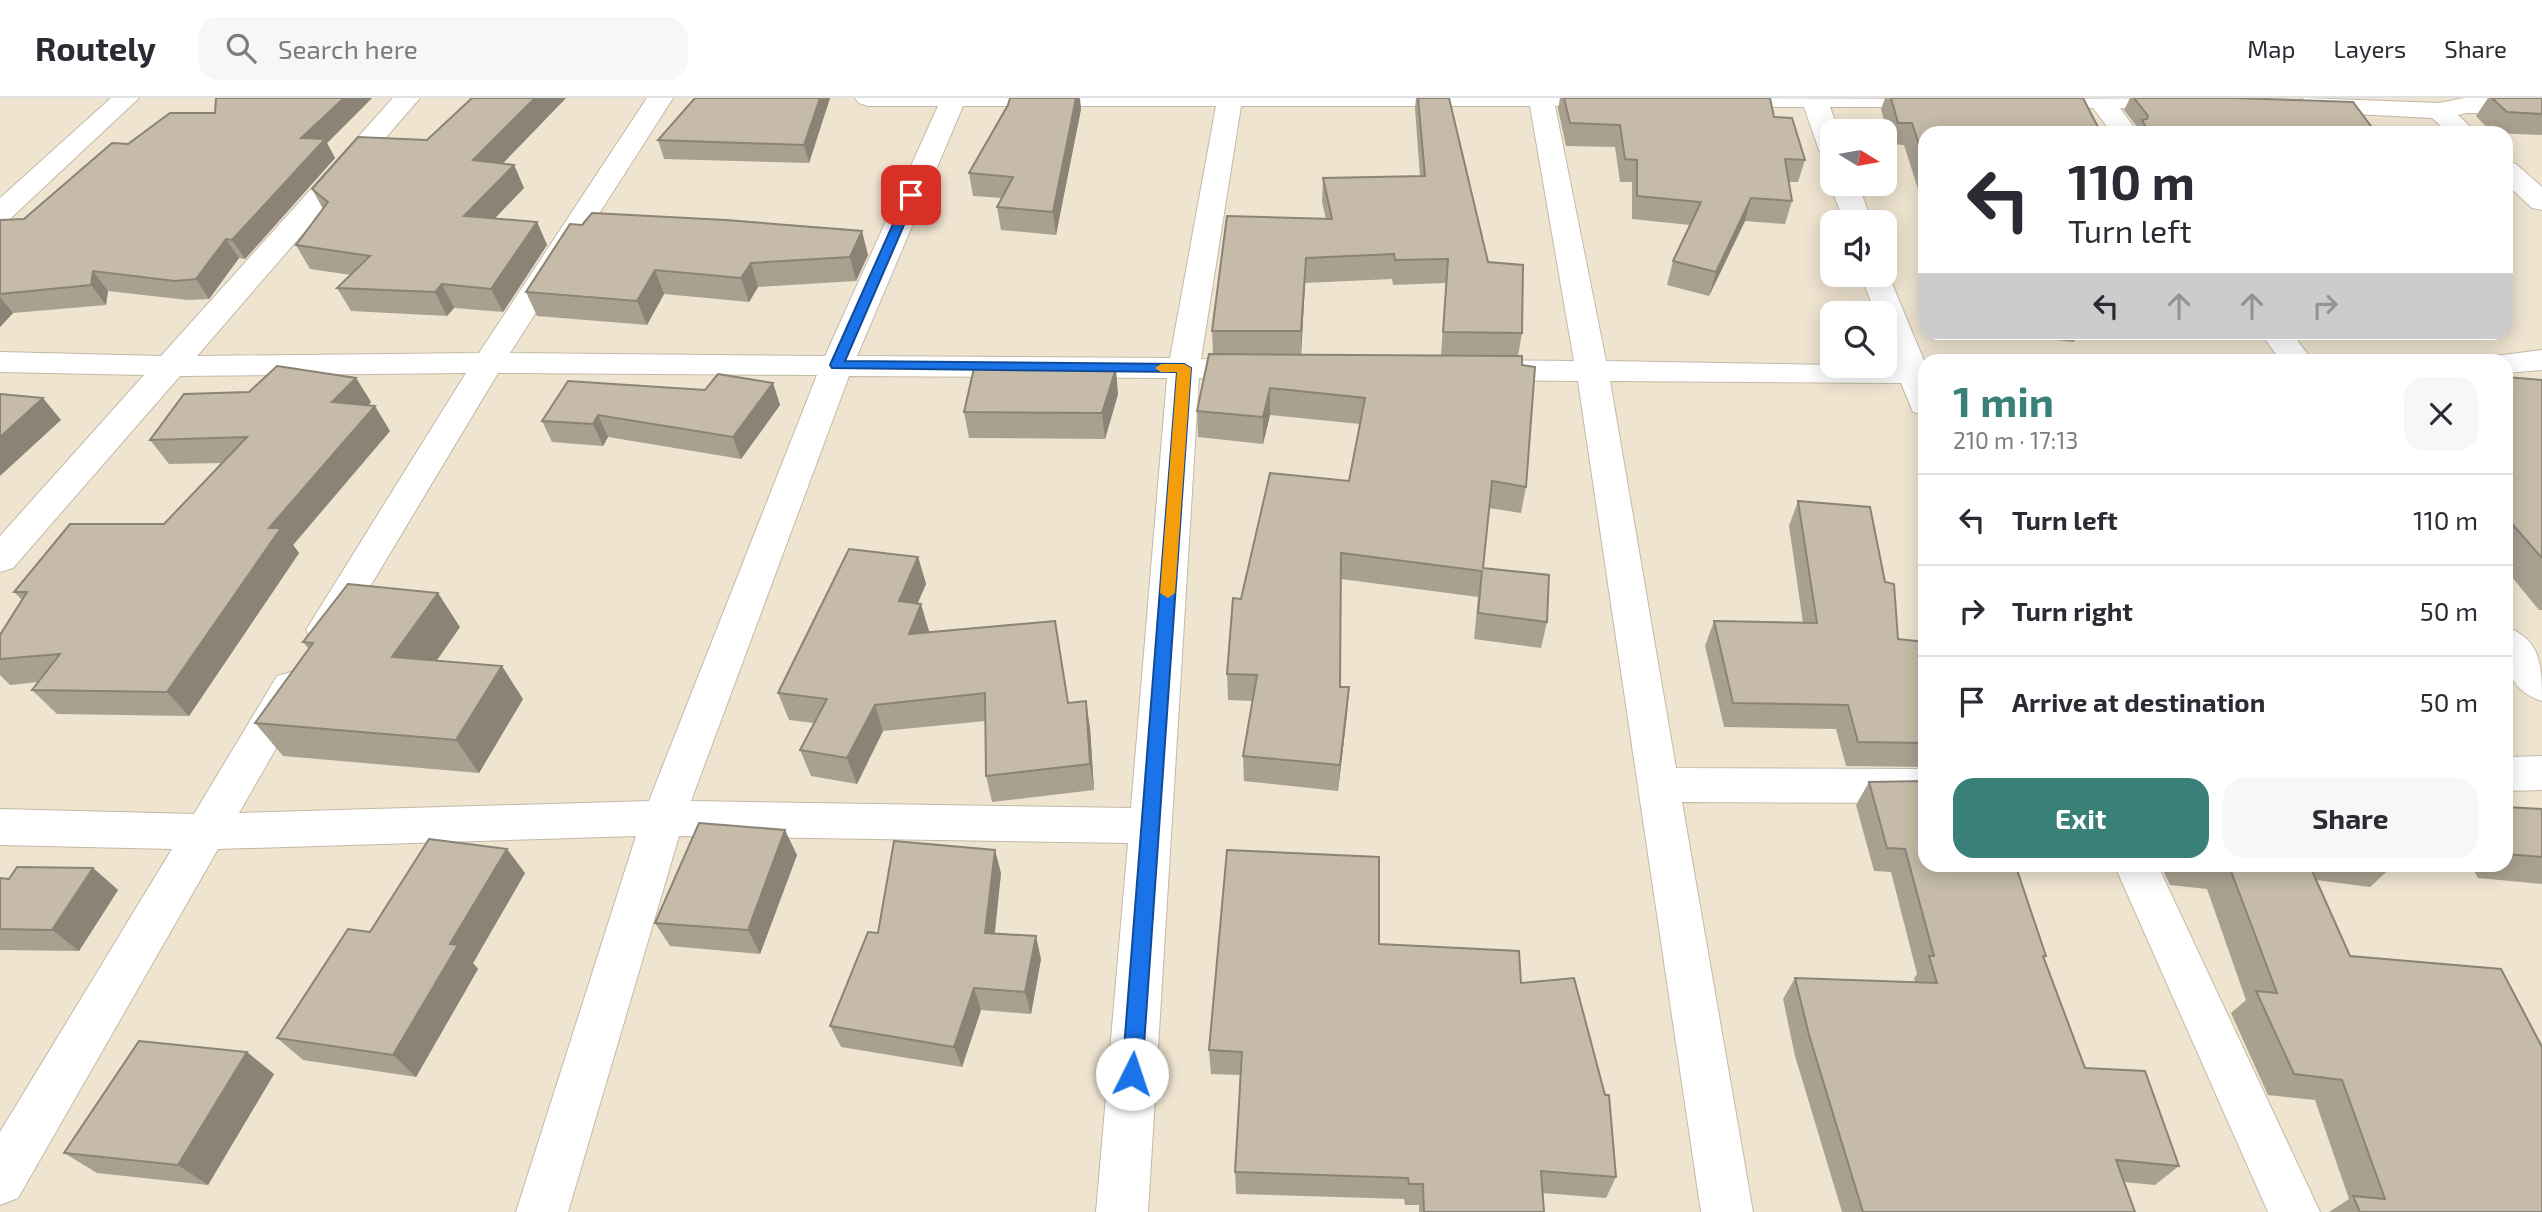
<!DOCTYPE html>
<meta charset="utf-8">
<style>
:root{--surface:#fff;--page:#f7f7f7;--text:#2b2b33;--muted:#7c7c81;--line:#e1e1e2;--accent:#398078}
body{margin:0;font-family:"Exo 2",sans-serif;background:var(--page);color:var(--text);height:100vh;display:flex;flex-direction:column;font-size:26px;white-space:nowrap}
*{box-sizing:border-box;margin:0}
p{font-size:23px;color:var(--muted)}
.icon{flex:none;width:38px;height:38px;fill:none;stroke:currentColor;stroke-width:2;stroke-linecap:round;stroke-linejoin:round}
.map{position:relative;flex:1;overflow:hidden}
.drawer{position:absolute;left:1918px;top:256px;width:595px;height:518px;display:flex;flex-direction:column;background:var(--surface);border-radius:21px;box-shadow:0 4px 18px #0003}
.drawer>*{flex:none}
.banner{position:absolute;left:1918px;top:28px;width:595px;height:214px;border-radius:21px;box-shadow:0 4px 18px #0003;background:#fff;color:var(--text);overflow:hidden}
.needle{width:46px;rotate:101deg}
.tools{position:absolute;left:1820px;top:21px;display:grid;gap:14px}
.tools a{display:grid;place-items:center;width:77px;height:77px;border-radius:14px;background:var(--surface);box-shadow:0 4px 18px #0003;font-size:35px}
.pin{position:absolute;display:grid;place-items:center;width:60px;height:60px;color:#fff;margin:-30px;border-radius:14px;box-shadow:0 4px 10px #0006}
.me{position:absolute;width:77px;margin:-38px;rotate:4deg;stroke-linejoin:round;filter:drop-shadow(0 0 5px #0008)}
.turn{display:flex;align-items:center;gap:24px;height:147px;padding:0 35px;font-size:32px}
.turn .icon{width:91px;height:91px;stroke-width:2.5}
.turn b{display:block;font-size:49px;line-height:60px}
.lanes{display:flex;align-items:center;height:66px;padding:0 35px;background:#0003;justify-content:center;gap:35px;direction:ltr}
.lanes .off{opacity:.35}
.round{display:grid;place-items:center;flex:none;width:74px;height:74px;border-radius:21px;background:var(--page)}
.summary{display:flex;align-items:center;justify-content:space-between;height:119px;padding:0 35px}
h1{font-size:42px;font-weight:700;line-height:52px;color:var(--accent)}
.cta{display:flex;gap:14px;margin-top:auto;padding:14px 35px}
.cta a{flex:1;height:80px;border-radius:21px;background:var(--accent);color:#fff;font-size:28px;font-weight:700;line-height:80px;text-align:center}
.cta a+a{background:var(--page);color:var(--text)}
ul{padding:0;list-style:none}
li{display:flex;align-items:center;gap:21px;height:91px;padding:0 35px;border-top:2px solid var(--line)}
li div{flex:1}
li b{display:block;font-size:26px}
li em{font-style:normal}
header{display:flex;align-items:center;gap:42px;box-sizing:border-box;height:98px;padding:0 35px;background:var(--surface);border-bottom:2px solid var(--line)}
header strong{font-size:33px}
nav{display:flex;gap:38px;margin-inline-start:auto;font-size:24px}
.search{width:490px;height:63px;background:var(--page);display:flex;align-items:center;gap:18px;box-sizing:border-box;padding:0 24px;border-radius:21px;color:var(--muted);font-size:26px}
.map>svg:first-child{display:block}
</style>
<header>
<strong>Routely</strong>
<div class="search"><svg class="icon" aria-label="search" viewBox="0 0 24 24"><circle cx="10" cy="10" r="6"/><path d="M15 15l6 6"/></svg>Search here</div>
<nav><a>Map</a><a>Layers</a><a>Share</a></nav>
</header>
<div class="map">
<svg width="2542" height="1114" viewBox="0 0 2542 1114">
<rect width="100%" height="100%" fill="#efe4d0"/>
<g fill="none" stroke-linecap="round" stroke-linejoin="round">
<g stroke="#c4b9a6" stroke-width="2">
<g id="minor">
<polygon points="111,0 139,0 10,121 0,123 0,100"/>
<path d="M393,0H420L197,258L479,255L647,0H673L510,255L825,258L938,8H868L859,5L855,0H1624L1620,5L1611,8H1555L1606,263L1885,268V265H1893L1885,241V215H1875L1861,177H1885L1886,171L1925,265V317L1913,314L1901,285L1610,283L1676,670L1925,671V705L1682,704L1753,1114H1701L1578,283L1483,282L1472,279L1467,272L1472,265L1483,262L1574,263L1530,8H1241L1201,261L1269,264L1274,271L1269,278L1258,281L1199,280L1148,1114H1096L1128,745L679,738L568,1114H516L636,738L218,751L18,1100L0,1107V1034L172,751L0,747V711L194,716L277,578L291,574L305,578L311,589L239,715L649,703L817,277L498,275L338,542L325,546L312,542L306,532L466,275L180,278L13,470L0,474V438L144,277L0,274V254L161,258ZM963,8H1216L1170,260L857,258ZM849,278L1167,280L1131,710L691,703Z"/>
<polygon points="2191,0 2194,4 2190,9 2181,12 2120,10 2138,35 2112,35 2093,10 2032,9 2023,6 2019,1"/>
<polygon points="2305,0 2439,5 2464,0 2542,0 2542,16 2467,15 2458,17 2477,35 2449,35 2432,20 2296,13 2292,8 2296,3"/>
<polygon points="1704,1 1705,0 1949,1 1945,6 1936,9 1830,9 1839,33 1832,33 1832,60 1823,58 1819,52 1804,9 1717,9 1708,6"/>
<polygon points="2506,64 2516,66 2542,89 2542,112 2532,110 2506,86"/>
<polygon points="1832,83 1832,86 1858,86 1872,124 1844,124 1830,86"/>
<polygon points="2260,234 2291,234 2312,262 2280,262"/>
<polygon points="2542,252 2542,272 2506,275 2506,262 2492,262 2495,258"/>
<path d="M2506,529C2542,541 2542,570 2542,603C2504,591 2506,562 2506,529Z"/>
<polygon points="2542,658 2542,692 2506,693 2506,659"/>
<polygon points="2114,766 2157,766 2320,1114 2268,1114"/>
</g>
</g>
<use href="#minor" fill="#fff" fill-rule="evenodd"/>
</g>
<g fill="#a9a190" fill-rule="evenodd">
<polygon points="216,0 372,0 327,45 335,60 245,161 239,160 209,201 188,202 108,193 106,207 13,215 0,229 0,122 24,121 128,46 215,15"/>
<polygon points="472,0 566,0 503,65 514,67 524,90 495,120 537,124 547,147 503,214 454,210 447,218 351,213 337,190 351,177 310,171 296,147 323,111 312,91 427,42"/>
<polygon points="830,0 809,65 664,61 658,42"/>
<path d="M1416,0H1449L1488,164L1522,235L1518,258L1526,389L1521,415L1489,410L1483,470L1547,524L1541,550L1474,541L1478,499L1341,481L1340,589H1349L1347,615L1338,693L1244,683L1243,658L1253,603L1228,602L1227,576L1241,501L1349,383L1360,326L1270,317L1263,346L1198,339L1197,313L1213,256L1212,233L1326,121L1322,104L1323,80L1420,78L1415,11ZM1392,181L1393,187L1446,185L1441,257H1301L1305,185Z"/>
<polygon points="1560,0 1770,0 1774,19 1805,62 1798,84 1789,84 1792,103 1785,126 1745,123 1709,198 1667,187 1673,163 1690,127 1632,121 1632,84 1620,84 1615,49 1566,48 1558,11"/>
<polygon points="1885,0 2083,0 1925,35 1925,113 1904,47 1891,46 1881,11"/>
<polygon points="2130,0 2235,0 2376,35 2135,35 2138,30 2124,12"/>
<polygon points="2488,0 2542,0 2542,37 2492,35 2476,18"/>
<polygon points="1081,11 1056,137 1001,132 997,109 1002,100 973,98 969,75"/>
<polygon points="570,126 868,157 856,183 758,189 749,204 664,196 647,227 537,218 526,194"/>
<polygon points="2003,234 2079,234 2074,244 2004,237"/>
<polygon points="2506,279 2542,282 2542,512 2539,512 2506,472"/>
<polygon points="356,280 371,304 368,308 390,333 293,447 299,455 189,618 57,616 32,592 38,584 10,587 0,577 0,537 22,502 14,494 164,426 222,365 169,366 150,342 249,294"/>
<polygon points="773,285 780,307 741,361 608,339 603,348 552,344 542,323 705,292"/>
<polygon points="1118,296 1105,341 969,340 964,314"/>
<polygon points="1798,403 1885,484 1898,541 1925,544 1925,669 1846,668 1836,631 1724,629 1705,548 1714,523 1803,525 1789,428"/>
<polygon points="918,459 926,486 917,505 929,533 928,534 1068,605 1090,630 1094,692 992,704 986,678 985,623 883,633 857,686 811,678 800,652 814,625 789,622 778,595"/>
<polygon points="460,529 437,562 523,601 479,675 283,658 255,625 309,551 303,544"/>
<polygon points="1869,684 2046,858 2044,860 2085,970 2179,1068 2155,1087 2124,1084 2135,1114 1842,1114 1795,958 1783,901 1795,880 1915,884 1914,880 1917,876 1891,774 1874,773 1856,707"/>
<polygon points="2506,709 2542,711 2542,786 2478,780 2470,766 2506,766"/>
<polygon points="797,757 760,856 670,848 655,825"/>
<polygon points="2160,766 2395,766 2370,789 2316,782 2350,858 2542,1114 2329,1114 2349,1101 2315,1002 2268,997 2231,915 2246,902 2207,791 2170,787"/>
<polygon points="93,770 118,792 79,853 0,852 0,780 9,781"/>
<polygon points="525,775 473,865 478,871 416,979 303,962 277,940 370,834"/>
<polygon points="1001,775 995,835 1041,861 1031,916 981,912 962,969 841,949 830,928 878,835"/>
<polygon points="1379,846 1521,885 1616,1079 1606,1100 1542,1095 1544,1114 1419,1114 1419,1107 1405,1107 1404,1101 1236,1096 1235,1074 1240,977 1211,976 1209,952"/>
<polygon points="274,976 208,1087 97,1075 64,1055"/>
</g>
<g fill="#8a8376">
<polygon points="344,0 372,0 327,45 335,60 245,161 232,142 301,40"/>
<polygon points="535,0 566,0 484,85 473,62"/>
<polygon points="820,0 830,0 809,65 804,47"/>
<polygon points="1076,0 1080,0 1081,11 1056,137 1053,114"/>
<polygon points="514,67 524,90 475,141 464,118"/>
<polygon points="1751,100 1745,123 1709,198 1716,174"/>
<polygon points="537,124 547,147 503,214 491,191"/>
<polygon points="862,133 868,157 856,183 850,159"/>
<polygon points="226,141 239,160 209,201 196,181"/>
<polygon points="1306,160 1305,185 1301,258 1301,233"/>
<polygon points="751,165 758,189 749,204 741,180"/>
<polygon points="655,172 664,196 647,227 637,203"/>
<polygon points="93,173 108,193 106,207 91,187"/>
<polygon points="442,186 454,210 447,218 435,194"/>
<polygon points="0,199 13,215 0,229"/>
<polygon points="1116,270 1118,296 1105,341 1102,315"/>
<polygon points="356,280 371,304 348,329 332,304"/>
<polygon points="773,285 780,307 741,361 733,339"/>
<polygon points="1270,290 1270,317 1263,346 1263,319"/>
<polygon points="43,300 61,322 0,378 0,339"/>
<polygon points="375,308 390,333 293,447 299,455 189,618 167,594 269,430"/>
<polygon points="598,317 608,339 603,348 593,326"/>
<polygon points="918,459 926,486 907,530 899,503"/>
<polygon points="438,495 460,529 416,592 392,559"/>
<polygon points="921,506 929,533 916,562 909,536"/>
<polygon points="502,568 523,601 479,675 456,642"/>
<polygon points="1349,589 1347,615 1338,693 1340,667"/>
<polygon points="1086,603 1090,630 1094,692 1090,666"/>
<polygon points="875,607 883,633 857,686 847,660"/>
<polygon points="785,732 797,757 760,856 748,832"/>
<polygon points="507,751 525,775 473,865 478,871 416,979 393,957 450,846"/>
<polygon points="995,752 1001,775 992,857 985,835"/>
<polygon points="93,770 118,792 79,853 52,832"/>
<polygon points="1036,838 1041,861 1031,916 1025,894"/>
<polygon points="974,890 981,912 962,969 954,949"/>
<polygon points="247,954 274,976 208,1087 178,1067"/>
</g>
<g fill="#c5bba8" stroke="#8a8376" stroke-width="2">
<polygon points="216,0 344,0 301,40 325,41 232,142 226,141 196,181 175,183 93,173 91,187 0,196 0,122 24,121 112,45 128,46 170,15 215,15"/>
<polygon points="472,0 535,0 473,62 514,67 464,118 537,124 491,191 442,186 435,194 337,190 370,158 296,147 328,104 312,91 358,39 427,42"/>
<polygon points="695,0 820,0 804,47 658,42"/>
<polygon points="1010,0 1076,0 1053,114 997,109 1013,79 969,75 1008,7"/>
<polygon points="1418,0 1449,0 1488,164 1523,167 1522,235 1443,234 1448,161 1395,162 1394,156 1306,160 1301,233 1212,233 1227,118 1332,121 1323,80 1425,78"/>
<polygon points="1564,0 1770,0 1774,19 1792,20 1805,62 1785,61 1792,103 1751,100 1716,174 1673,163 1701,104 1637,98 1637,62 1625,61 1620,27 1570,25"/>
<polygon points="1891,0 2083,0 2101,35 1925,35 1925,65 1912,25 1898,25"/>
<polygon points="2134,0 2235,0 2353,4 2376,35 2191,35 2189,32 2146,29 2142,22 2147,21 2148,18"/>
<polygon points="2492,0 2542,0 2542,16 2507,14"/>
<polygon points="592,115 726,122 862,133 850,159 751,165 741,180 655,172 637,203 526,194 570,126 582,127"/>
<polygon points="1209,256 1522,258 1522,267 1535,269 1526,389 1492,383 1483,470 1549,477 1547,524 1478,515 1482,473 1341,455 1340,589 1349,589 1340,667 1243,658 1257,577 1227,576 1233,500 1241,501 1270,375 1349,383 1365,300 1270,290 1263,319 1197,313"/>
<polygon points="277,268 356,280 332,304 375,308 269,430 281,430 167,594 32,592 60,556 0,561 0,537 27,494 14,494 70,426 164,426 247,339 150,342 184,296 249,294"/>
<polygon points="974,270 1116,270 1102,315 964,314"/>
<polygon points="718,276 773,285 733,339 598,317 593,326 542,323 568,283 705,292"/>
<polygon points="2506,279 2542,282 2542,460 2506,419"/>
<polygon points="0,296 43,300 0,339"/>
<polygon points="1798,403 1870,409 1885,484 1894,486 1898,541 1925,544 1925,645 1858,644 1848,607 1733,605 1714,523 1817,525"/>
<polygon points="849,451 918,459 899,503 921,506 909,536 1055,523 1068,605 1086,603 1090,666 986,678 985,595 875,607 847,660 800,652 827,601 778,595"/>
<polygon points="348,486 438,495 392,559 502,568 456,642 255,625 313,545 303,544"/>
<polygon points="1925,683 1925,766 2015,766 2046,858 2043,858 2085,970 2145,973 2179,1068 2116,1062 2135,1114 1863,1114 1809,937 1795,880 1937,885 1929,858 1934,858 1905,751 1887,750 1869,684"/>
<polygon points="2506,709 2542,711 2542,759 2507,756 2506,754"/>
<polygon points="699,725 785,732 748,832 655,825"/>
<polygon points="429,741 507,751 450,846 458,847 393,957 277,940 348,831 370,834"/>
<polygon points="894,743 995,752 985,835 1036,838 1025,894 974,890 954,949 830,928 868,834 878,835"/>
<polygon points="1227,752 1379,759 1379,846 1519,853 1521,885 1574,880 1605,997 1609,997 1616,1079 1541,1073 1544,1114 1424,1114 1423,1086 1409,1086 1408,1080 1235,1074 1242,954 1209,952"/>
<polygon points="2217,766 2309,766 2350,858 2501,871 2542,949 2542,1114 2360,1114 2353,1098 2385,1101 2342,982 2294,976 2256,893 2277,895 2229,768"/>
<polygon points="17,769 93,770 52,832 0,831 0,780 9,781"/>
<polygon points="139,943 247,954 178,1067 64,1055"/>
</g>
<polygon fill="#1a73e8" stroke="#114b97" stroke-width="2" points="911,94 917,97 845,263 1184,266 1191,270 1142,976 1139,983 1132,986 1125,983 1122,976 1177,274 832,270 830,267 906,97"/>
<polygon fill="#f59e0b" points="1184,266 1191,270 1175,495 1168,500 1160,495 1177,274 1161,274 1155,270 1161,266"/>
</svg>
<div class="tools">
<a><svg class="needle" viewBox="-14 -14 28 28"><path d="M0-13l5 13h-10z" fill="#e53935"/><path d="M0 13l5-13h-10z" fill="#7c7c81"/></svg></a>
<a><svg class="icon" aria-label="sound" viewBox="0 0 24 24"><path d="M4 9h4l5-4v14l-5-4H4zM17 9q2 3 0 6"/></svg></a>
<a><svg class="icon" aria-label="search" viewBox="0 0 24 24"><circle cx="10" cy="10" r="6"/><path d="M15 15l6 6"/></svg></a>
</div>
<div class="pin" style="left:911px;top:97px;background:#d93025"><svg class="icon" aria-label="arrive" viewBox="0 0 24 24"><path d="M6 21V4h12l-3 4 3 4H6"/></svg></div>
<svg class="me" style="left:1132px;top:976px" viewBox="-20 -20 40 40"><circle r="19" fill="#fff"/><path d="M0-13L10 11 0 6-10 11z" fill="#1a73e8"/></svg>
<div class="banner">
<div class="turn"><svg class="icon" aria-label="left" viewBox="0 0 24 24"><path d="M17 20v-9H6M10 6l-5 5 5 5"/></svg><div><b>110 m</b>Turn left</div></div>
<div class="lanes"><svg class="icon" aria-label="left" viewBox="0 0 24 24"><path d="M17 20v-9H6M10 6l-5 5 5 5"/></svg><svg class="icon off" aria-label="ahead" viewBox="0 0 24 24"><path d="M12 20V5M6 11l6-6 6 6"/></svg><svg class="icon off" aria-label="ahead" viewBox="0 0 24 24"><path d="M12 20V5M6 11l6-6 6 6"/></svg><svg class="icon off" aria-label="right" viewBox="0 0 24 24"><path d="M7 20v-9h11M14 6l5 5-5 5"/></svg></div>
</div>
<section class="drawer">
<div class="summary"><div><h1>1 min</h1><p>210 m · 17:13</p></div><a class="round"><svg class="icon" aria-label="close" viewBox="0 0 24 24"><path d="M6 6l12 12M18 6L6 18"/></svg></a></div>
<ul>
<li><svg class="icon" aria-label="left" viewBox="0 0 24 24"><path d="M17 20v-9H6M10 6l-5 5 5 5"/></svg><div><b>Turn left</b></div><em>110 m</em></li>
<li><svg class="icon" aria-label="right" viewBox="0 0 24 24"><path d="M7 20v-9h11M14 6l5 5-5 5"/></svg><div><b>Turn right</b></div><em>50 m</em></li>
<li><svg class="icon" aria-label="arrive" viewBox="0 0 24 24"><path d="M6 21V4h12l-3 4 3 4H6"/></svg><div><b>Arrive at destination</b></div><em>50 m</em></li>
</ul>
<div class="cta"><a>Exit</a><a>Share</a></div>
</section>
</div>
